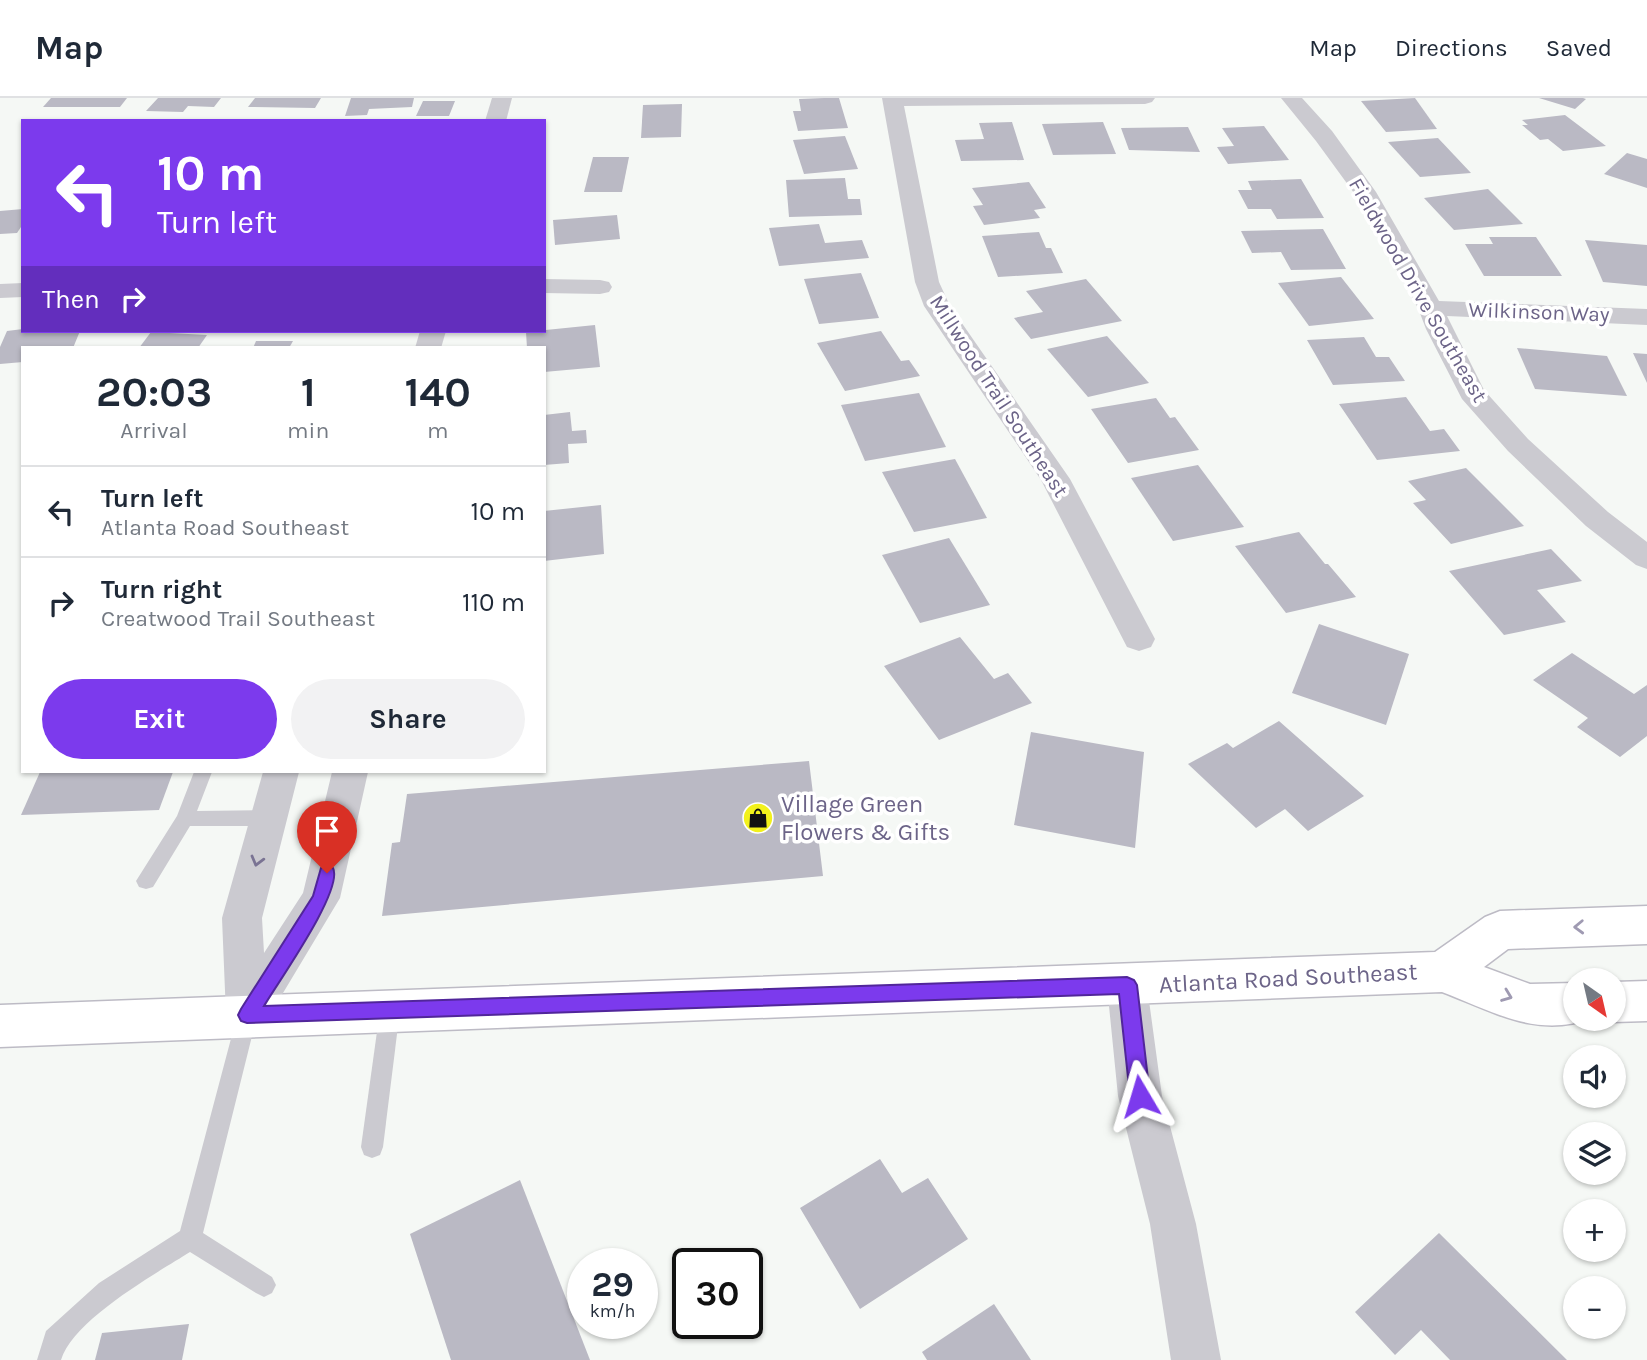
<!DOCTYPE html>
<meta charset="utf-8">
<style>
:root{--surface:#fff;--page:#f2f2f3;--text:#1f2937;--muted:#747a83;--line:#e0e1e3;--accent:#7c3aed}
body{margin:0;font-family:Karla,sans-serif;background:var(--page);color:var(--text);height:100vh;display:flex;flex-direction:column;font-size:26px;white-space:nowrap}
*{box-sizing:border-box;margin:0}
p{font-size:23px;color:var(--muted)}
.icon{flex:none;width:38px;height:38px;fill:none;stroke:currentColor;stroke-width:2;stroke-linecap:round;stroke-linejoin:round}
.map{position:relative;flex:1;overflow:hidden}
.side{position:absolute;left:21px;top:248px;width:525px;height:427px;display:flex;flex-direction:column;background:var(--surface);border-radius:0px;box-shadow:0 2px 5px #0004}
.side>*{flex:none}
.top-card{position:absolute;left:21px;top:21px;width:525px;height:214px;border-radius:0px;box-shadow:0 2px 5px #0004;background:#7c3aed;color:#fff;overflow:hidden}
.needle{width:46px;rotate:146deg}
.tools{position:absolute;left:1563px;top:870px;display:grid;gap:14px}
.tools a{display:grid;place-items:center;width:63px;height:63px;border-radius:50%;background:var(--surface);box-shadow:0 2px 5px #0004;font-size:35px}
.speed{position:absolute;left:567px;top:1150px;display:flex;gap:14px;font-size:35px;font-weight:700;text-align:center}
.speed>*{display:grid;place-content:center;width:91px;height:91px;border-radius:50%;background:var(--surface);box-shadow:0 2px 5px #0004;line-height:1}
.speed small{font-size:18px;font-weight:400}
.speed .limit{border:4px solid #111;border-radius:10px;background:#fff;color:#111}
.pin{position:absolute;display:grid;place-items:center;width:60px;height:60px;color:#fff;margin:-72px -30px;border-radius:50% 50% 50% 0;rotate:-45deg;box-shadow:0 0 7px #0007}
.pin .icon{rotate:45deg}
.me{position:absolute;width:77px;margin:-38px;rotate:353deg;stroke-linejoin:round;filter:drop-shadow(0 0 5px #0008)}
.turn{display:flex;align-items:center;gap:24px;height:147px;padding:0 21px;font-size:32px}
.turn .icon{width:91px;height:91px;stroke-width:2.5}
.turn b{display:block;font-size:49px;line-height:60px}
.then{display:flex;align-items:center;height:66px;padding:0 21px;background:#0003;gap:14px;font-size:26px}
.eta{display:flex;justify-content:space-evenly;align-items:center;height:119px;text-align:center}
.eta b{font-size:42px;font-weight:700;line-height:49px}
.cta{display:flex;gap:14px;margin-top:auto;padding:14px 21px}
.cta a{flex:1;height:80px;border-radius:42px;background:var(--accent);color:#fff;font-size:28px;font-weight:700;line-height:80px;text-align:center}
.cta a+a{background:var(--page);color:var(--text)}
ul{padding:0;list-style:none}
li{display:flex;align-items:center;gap:21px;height:91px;padding:0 21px;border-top:2px solid var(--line)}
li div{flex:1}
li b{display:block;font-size:26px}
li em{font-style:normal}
header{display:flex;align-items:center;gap:42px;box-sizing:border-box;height:98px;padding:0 35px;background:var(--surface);border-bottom:2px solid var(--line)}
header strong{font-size:33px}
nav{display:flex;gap:38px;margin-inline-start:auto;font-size:24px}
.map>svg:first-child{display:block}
</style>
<header>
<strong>Map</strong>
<nav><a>Map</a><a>Directions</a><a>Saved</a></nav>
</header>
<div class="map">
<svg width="1647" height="1262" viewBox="0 0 1647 1262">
<rect width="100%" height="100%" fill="#f5f8f5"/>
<g fill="#bab9c4">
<polygon points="51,0 127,0 120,9 43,9"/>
<polygon points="158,0 221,0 214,9 188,8 183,14 146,13"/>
<polygon points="255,0 321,0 315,10 248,9"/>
<polygon points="351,0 414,0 412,9 369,11 367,17 345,18"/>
<polygon points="824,0 839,0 848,30 798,33 793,13 801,13 799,1"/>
<polygon points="1415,0 1437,31 1386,34 1361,3"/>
<polygon points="1539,0 1583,0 1586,1 1575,11"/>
<polygon points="423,3 455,3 449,18 416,18"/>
<polygon points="682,6 681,39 641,40 643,7"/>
<polygon points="1565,17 1606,48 1563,53 1548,41 1540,42 1522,27 1528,27 1522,22"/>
<polygon points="1012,24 1024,62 961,63 955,42 984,41 979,25"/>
<polygon points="1103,24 1116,56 1053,57 1042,26"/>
<polygon points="1264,28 1289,62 1228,66 1217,49 1234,48 1222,30"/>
<polygon points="1188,29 1200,54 1129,52 1121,30"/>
<polygon points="845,38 858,71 804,76 793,42"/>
<polygon points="1438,40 1471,75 1420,79 1388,44"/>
<polygon points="1627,55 1647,61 1647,90 1604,76"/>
<polygon points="593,59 629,59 622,94 584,94"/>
<polygon points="845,80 848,101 860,101 862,117 789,119 786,82"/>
<polygon points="1301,81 1324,120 1277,121 1271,111 1248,111 1238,92 1252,92 1248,83"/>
<polygon points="1029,84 1046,110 1034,112 1040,120 984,127 973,108 983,107 972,90"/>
<polygon points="1488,91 1523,126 1454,132 1424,100"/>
<polygon points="23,111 23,126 17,135 0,136 0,113"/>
<polygon points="617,117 620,141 555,147 553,122"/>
<polygon points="819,126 825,145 862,142 869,160 779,168 769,130"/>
<polygon points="1323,131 1346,171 1291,172 1281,154 1252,155 1241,133"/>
<polygon points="1039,134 1046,150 1051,150 1063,175 998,179 982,138"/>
<polygon points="1489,139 1536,139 1562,178 1484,178 1465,146 1493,146"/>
<polygon points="1585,142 1647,147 1647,188 1603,184"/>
<polygon points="861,175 879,220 819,226 804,181"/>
<polygon points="1341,179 1374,221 1309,228 1278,185"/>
<polygon points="1086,181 1122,223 1031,241 1014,220 1043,214 1026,193"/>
<polygon points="595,227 600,269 544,274 544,250 527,250 526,234"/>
<polygon points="23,231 23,233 80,233 73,250 23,250 23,264 0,266 0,249 7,233"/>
<polygon points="881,233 901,263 909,262 920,278 845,293 817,245"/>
<polygon points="151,234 207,237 198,250 139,250"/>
<polygon points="1107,238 1149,285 1088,299 1047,251"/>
<polygon points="1364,239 1376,259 1389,259 1405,283 1333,287 1307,242"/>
<polygon points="256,243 293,243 289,250 253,250"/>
<polygon points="1517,250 1607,258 1627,298 1535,291"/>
<polygon points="1633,255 1647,256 1647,285"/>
<polygon points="919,295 946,349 865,363 841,307"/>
<polygon points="1406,299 1430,333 1444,331 1460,353 1377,362 1339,306"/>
<polygon points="1156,300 1170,320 1175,319 1199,352 1128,365 1091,311"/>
<polygon points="570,314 572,333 586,332 587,345 568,346 569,365 544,367 544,317"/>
<polygon points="955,361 987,420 914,434 882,374"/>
<polygon points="1198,367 1244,429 1173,443 1131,380"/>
<polygon points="1466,370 1524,428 1451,446 1413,405 1426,402 1408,383"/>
<polygon points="601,407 604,456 544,463 544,413"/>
<polygon points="1299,434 1325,466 1328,466 1356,499 1286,515 1235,448"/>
<polygon points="949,440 990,507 920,525 882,457"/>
<polygon points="1551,451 1582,483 1537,492 1566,524 1504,537 1449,473"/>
<polygon points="1319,526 1409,556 1386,627 1292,595"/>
<polygon points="960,539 994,581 1008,575 1032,605 939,642 884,568"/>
<polygon points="1572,555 1634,596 1647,587 1647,638 1620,659 1577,629 1588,620 1533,582"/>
<polygon points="1279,623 1364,698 1308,733 1285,711 1256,730 1188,666 1227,645 1233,650"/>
<polygon points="1031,634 1144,654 1135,750 1014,727"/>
<polygon points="809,663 823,778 382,818 392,745 400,744 407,696"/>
<polygon points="40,674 173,674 159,712 21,717"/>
<polygon points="880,1061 902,1095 928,1080 968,1141 860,1211 800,1110"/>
<polygon points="520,1082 590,1262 451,1262 410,1136"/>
<polygon points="1439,1135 1567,1262 1450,1262 1421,1232 1395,1257 1355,1214"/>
<polygon points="994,1206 1031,1262 927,1262 922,1254"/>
<polygon points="189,1226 182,1262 95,1262 102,1235"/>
</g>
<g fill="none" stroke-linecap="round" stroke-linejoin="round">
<g stroke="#bdbbc5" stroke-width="3">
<g id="secondary">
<path d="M1647,808V846L1508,851L1484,869L1530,886L1575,885V920H1591C1538,941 1492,913 1442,894L0,949V907L1435,854L1485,819L1500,813Z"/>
<polygon points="1647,883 1647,923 1614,924 1603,920 1614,920 1614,884"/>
</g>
</g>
<g fill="#cbcad0" fill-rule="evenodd">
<polygon points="194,674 212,674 197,713 269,712 276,715 278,720 276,725 269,728 190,728 153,789 146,791 139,789 136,783 177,718"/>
<polygon points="390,903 397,905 400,912 383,1049 380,1057 372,1060 364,1057 361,1049 380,912 383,905"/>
<path d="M247,909L254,911L257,918L203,1135L272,1179L276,1187L272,1195L264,1199L256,1195L190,1154C155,1176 73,1222 61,1262H37L46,1233L99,1185L180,1133L237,918L240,911Z"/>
</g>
<g fill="#cbcad0" fill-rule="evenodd">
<polygon points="492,0 512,0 506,23 485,23"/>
<polygon points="882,0 1155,0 1152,4 1145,6 904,8 939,184 950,208 1070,381 1155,541 1151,549 1139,553 1127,549 1041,382 924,208 915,184"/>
<polygon points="1281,0 1302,0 1332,33 1376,94 1439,203 1647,211 1647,227 1447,218 1484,292 1528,341 1608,414 1647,444 1647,471 1636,467 1586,428 1508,353 1462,301 1426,231 1418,210 1354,95 1316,43"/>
<polygon points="544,181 600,182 609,184 612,189 609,194 600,196 544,195"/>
<polygon points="23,185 23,199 0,200 0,186"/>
<polygon points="420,233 446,233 441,250 415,250"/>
<polygon points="263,674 299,674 262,820 264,855 303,795 332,674 368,674 340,800 262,930 247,936 232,930 226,917 222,820"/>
<polygon points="1127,870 1141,875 1147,888 1162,998 1196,1126 1221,1262 1171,1262 1150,1126 1118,998 1107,888 1113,875"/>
</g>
<use href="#secondary" fill="#fff" fill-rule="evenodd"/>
</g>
<defs><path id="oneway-chevron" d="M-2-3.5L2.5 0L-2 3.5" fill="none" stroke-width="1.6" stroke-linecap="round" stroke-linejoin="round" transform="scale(1.75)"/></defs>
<use stroke="#7a7393" href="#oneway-chevron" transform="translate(257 763) rotate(105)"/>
<g stroke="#9f9ab2">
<use href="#oneway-chevron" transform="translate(1579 829) rotate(178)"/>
<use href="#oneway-chevron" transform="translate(1507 898) rotate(21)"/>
</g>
<path fill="#7c3aed" stroke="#51269a" stroke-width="2" d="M327,768L333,770C344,792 278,884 264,908L1127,879L1134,882L1137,887L1150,998L1147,1004L1140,1007L1133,1004L1130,998L1119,896L247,925L241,923L238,917L241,911L313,798L321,770Z"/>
<defs>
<g id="shop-disc" transform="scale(1.575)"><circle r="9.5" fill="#f2f11b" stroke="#fff"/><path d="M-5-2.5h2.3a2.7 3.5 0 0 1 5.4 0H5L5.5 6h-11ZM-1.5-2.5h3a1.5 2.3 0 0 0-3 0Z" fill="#111"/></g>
</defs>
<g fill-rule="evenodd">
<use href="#shop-disc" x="758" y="720"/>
</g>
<g text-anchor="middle" stroke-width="7" stroke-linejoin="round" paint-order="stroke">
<g font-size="21" fill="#6c6488" stroke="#fff">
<text transform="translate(1418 192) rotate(60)" y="7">Fieldwood Drive Southeast</text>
<text transform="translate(1539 214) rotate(2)" y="7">Wilkinson Way</text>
<text transform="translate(999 298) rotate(57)" y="7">Millwood Trail Southeast</text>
</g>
<g font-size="24" fill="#6c6488" stroke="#fff" text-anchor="start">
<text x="781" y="714">Village Green<tspan x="781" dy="28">Flowers &amp; Gifts</tspan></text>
</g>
<g font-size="24" fill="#6c6488" stroke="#fff">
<text transform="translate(1288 880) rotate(-3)" y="8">Atlanta Road Southeast</text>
</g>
</g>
</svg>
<div class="tools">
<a><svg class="needle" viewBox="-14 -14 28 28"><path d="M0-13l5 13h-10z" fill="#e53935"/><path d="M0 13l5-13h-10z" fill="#747a83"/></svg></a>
<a><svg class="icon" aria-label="sound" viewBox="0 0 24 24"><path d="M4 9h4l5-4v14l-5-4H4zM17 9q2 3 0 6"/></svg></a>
<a><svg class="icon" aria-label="layers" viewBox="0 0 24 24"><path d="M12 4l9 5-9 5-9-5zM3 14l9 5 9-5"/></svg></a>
<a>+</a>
<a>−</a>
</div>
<div class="speed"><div>29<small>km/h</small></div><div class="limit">30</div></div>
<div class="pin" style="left:327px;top:775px;background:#d93025"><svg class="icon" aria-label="arrive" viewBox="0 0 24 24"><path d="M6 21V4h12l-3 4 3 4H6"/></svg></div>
<svg class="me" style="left:1140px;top:998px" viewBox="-20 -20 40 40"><path d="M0-17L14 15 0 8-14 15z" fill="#7c3aed" stroke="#fff" stroke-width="4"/></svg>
<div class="top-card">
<div class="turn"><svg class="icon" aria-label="left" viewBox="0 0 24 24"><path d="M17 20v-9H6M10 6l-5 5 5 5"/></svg><div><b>10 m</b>Turn left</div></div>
<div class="then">Then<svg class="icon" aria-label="right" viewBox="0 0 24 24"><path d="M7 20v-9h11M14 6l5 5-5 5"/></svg></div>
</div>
<section class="side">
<div class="eta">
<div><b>20:03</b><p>Arrival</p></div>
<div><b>1</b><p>min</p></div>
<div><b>140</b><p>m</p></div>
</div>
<ul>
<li><svg class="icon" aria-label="left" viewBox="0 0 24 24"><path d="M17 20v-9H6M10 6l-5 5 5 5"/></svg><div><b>Turn left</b><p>Atlanta Road Southeast</p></div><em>10 m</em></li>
<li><svg class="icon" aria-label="right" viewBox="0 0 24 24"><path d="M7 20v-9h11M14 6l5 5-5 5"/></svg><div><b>Turn right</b><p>Creatwood Trail Southeast</p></div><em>110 m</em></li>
</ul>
<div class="cta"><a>Exit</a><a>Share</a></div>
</section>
</div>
